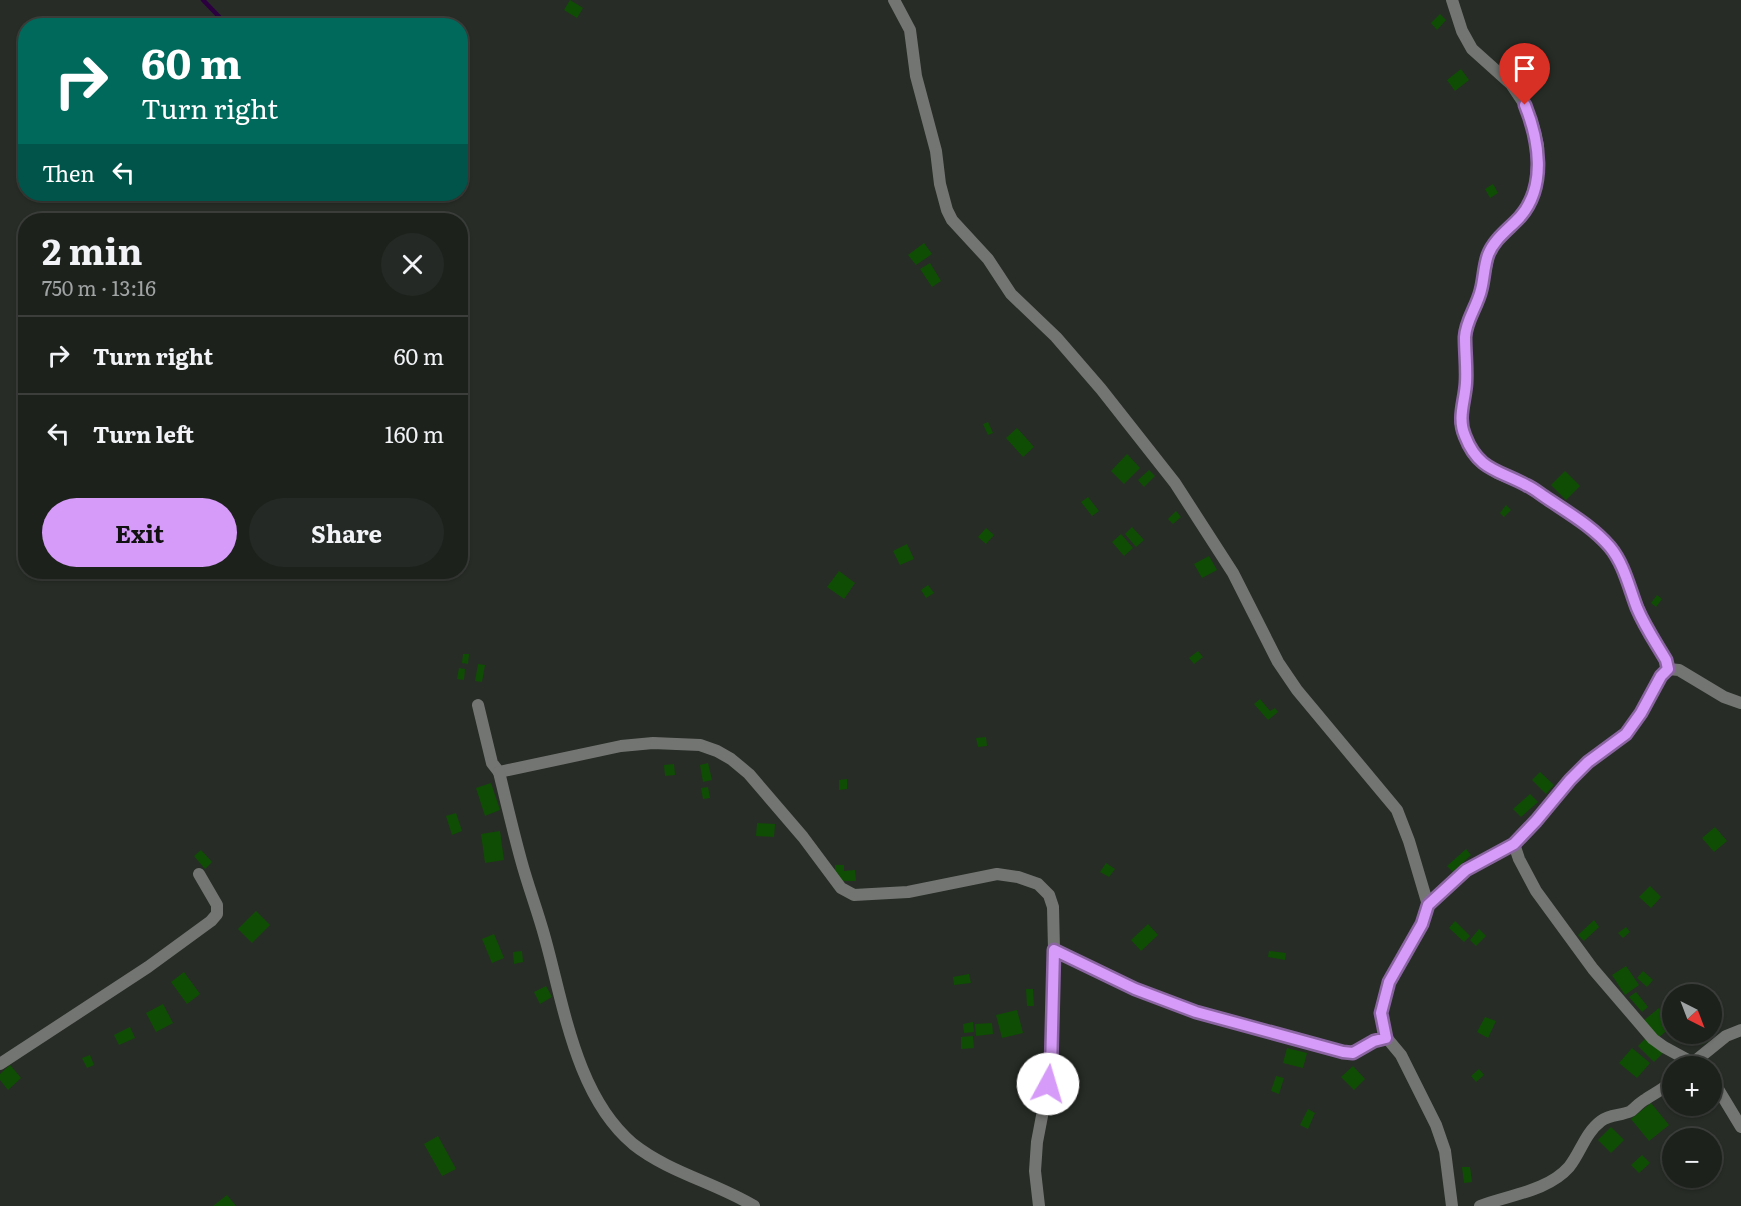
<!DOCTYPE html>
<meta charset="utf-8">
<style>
:root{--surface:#1d211c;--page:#252925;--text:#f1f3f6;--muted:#a0a3a3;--line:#3b3e3b;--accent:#d69bf9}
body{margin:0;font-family:Literata,serif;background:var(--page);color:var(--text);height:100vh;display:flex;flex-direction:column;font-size:22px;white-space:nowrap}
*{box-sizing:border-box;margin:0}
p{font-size:20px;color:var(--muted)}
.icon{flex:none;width:33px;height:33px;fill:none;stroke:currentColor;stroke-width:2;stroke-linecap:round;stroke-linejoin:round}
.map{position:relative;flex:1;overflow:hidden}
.side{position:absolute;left:18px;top:213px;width:450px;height:366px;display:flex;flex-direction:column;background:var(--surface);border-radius:24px;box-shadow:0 2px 4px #0004,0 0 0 2px var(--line)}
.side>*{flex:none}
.top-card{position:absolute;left:18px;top:18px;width:450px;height:183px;border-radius:24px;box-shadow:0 2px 4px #0004,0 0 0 2px var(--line);background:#00695c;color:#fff;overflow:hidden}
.needle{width:39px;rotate:138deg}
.tools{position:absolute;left:1662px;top:984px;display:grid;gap:12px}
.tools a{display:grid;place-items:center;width:60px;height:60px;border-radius:50%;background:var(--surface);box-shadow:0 2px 4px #0004,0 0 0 2px var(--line);font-size:30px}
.pin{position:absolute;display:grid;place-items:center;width:51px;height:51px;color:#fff;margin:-62px -26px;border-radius:50% 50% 50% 0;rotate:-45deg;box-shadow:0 0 6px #0007}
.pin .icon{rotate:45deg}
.me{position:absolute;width:66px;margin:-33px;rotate:6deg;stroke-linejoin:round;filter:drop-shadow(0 0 4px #0008)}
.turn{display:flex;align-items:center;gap:21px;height:126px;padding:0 24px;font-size:27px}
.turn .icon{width:78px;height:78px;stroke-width:2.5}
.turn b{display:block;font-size:42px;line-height:51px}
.then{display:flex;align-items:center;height:57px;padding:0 24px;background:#0003;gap:12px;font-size:22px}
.round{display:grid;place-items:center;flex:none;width:63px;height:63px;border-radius:32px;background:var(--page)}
.summary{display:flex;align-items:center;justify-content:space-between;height:102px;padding:0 24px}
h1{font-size:36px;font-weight:700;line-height:45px}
.action{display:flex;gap:12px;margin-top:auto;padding:12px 24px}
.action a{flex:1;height:69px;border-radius:36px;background:var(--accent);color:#111;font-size:24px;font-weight:700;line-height:69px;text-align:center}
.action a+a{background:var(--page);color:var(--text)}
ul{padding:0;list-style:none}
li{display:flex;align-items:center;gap:18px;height:78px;padding:0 24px;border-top:2px solid var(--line)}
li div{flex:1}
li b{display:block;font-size:22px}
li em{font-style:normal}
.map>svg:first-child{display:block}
</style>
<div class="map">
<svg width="1741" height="1206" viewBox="0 0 1741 1206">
<rect width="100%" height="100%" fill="#272c26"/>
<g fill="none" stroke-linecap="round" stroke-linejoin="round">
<polyline stroke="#2c0040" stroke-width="4.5" points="203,0 228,26"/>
</g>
<g fill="#104d04">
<polygon points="570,0 583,8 577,18 564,10"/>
<polygon points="1440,14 1446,20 1437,30 1431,23"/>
<polygon points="1461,69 1469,80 1455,91 1447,80"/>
<polygon points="1493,184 1498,193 1490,198 1485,189"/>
<polygon points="924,243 932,254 916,265 908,255"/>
<polygon points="930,263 941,281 932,287 920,269"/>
<polygon points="988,422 993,433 988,435 983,424"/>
<polygon points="1017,428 1034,447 1023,457 1006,438"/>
<polygon points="1127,454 1140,468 1124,484 1111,471"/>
<polygon points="1149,470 1155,476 1144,487 1138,480"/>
<polygon points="1565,471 1580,486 1566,500 1551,485"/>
<polygon points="1088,497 1099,511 1092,516 1081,502"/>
<polygon points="1506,505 1511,510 1504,517 1500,513"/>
<polygon points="1176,511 1181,517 1173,524 1168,519"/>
<polygon points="1132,527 1144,540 1136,547 1125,534"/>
<polygon points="986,528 994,535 986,544 978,537"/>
<polygon points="1121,534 1133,548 1124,556 1112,542"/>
<polygon points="907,544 914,559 900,565 893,551"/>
<polygon points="1209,556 1217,570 1202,578 1194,564"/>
<polygon points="839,571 855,583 844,599 827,587"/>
<polygon points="928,585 934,593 926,598 921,590"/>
<polygon points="1657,595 1662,599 1656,607 1651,603"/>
<polygon points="1198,651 1203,657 1194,664 1189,658"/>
<polygon points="463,654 469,654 468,664 462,663"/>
<polygon points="478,664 485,665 482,682 475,681"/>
<polygon points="459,668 465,669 464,680 457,679"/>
<polygon points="1260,699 1270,711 1275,708 1278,712 1268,720 1254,704"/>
<polygon points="986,737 987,746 978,747 976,738"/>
<polygon points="708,763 712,780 703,782 700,765"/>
<polygon points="674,764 675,775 665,776 664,765"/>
<polygon points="1540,772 1554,785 1546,794 1532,780"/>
<polygon points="847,779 847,789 839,790 839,780"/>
<polygon points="491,783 500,810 485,816 476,788"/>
<polygon points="708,787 710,798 703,799 701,788"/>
<polygon points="1530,794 1538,802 1521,817 1513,809"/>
<polygon points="456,813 462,831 452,835 446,816"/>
<polygon points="757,823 775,824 774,837 756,836"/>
<polygon points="1715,827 1727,841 1714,852 1702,838"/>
<polygon points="500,831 504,860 485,863 481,834"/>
<polygon points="1466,849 1471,855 1453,872 1447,866"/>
<polygon points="201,850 212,862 205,869 194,856"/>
<polygon points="1106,863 1115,869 1109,877 1100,872"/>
<polygon points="835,865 844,865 844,871 855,870 856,881 839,881 838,873 835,873"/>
<polygon points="1650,886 1661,897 1651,908 1639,897"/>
<polygon points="256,911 270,925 252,943 238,929"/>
<polygon points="1594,920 1599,927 1584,941 1578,935"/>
<polygon points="1455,921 1470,936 1464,942 1449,928"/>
<polygon points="1148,924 1158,935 1141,951 1131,940"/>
<polygon points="1626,927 1630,932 1623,938 1618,933"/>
<polygon points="1479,929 1486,936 1476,946 1470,940"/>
<polygon points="494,934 504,958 492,963 482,939"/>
<polygon points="522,951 523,962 514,964 513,952"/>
<polygon points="1269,951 1286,953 1285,960 1268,957"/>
<polygon points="1626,966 1639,985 1625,995 1612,975"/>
<polygon points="1643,971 1653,980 1647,987 1637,978"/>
<polygon points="184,972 200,994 187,1004 171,982"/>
<polygon points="969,974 971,983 954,985 953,977"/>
<polygon points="546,986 552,997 540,1004 534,992"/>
<polygon points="1026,989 1033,989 1034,1006 1027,1006"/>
<polygon points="1636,992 1648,1007 1642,1012 1629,997"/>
<polygon points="163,1004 173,1023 156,1032 146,1013"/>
<polygon points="1659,1008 1672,1026 1657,1039 1643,1021"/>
<polygon points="1017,1010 1023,1033 1002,1038 996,1015"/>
<polygon points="1485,1017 1496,1021 1488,1038 1477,1032"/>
<polygon points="973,1022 974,1032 964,1033 963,1024"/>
<polygon points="992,1023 993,1034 976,1036 975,1024"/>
<polygon points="130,1027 135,1038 119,1045 114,1035"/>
<polygon points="1672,1027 1672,1034 1683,1034 1674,1041 1667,1032"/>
<polygon points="1695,1034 1705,1034 1709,1041 1701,1045"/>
<polygon points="973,1036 974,1048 961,1049 961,1037"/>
<polygon points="1647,1037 1663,1053 1654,1062 1638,1046"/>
<polygon points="1287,1048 1307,1053 1303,1068 1283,1063"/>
<polygon points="1632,1048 1650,1063 1637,1078 1619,1063"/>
<polygon points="90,1055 94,1065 87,1068 82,1058"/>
<polygon points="10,1065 21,1078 8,1090 0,1080 0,1074"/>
<polygon points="1353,1066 1365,1079 1354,1090 1341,1077"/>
<polygon points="1479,1069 1484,1075 1476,1082 1471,1076"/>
<polygon points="1276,1076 1284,1078 1279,1094 1271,1091"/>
<polygon points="1651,1103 1669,1125 1649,1141 1631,1119"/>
<polygon points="1308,1109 1315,1113 1308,1129 1300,1125"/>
<polygon points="1611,1127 1624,1140 1611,1153 1598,1140"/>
<polygon points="438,1136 456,1169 442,1176 424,1144"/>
<polygon points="1642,1155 1650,1163 1639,1173 1631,1165"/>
<polygon points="1462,1167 1470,1167 1472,1182 1464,1183"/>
<polygon points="227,1195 236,1206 213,1206"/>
</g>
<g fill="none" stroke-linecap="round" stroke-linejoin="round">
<g stroke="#737572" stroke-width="12">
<polyline points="894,0 910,30 916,76 936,151 940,184 947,210 952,220 988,259 1011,294 1056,337 1101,389 1175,483 1233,573 1278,662 1297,690 1397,810 1409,841 1428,905"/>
<polyline points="1452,0 1462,31 1472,49 1511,84 1525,105 1533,125 1538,145 1536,182 1531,199 1522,214 1497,240 1489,253 1481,292 1468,323 1465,336 1466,389 1460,421 1464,435 1471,450 1482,463 1497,473 1526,485 1548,500 1588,526 1611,548 1619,561 1647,629 1666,660 1668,669"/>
<polyline points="478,705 492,763 499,772 621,746 653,743 700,745 717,751 731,759 749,774 803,837 841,888 854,895 908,892 997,874 1018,877 1038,884 1049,895 1053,907 1054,950 1051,1069 1037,1142 1035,1171 1039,1206"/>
<path d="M499,772C506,801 513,831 521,860C528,886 538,912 545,938C564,1006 576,1096 633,1144C668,1172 716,1183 754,1206"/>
<polyline points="1514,844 1519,859 1536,891 1593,969 1653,1039 1664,1047 1699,1066"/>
<polyline points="1054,950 1135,989 1196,1012 1343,1052 1353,1053 1373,1041 1386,1037"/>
<polyline points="0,1064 148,967 211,921 217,914 217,905 199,874"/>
<polyline points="1689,1066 1726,1036 1741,1030"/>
<polyline points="1712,1079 1741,1127"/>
<polyline points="1452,1206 1445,1151 1436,1125 1401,1055 1386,1037 1381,1013 1389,982 1422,924 1428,905 1466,870 1514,844 1536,821 1570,780 1588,762 1625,734 1641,713 1661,676 1668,669 1679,670 1724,697 1741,703"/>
<path d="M1480,1206C1509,1195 1548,1191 1569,1167C1581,1152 1585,1133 1601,1121C1610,1114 1621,1116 1631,1111C1636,1107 1640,1102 1646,1099C1655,1093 1664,1089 1672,1081"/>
</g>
</g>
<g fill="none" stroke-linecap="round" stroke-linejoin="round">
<g stroke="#8b65a2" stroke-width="15">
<path id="route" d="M1048,1084L1051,1069L1054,950L1135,989L1196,1012L1343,1052L1353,1053L1374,1041L1386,1038L1381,1013L1389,982L1422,924L1428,905L1466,870L1514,844L1536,821L1570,780L1588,762L1626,734L1641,713L1661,676L1668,669L1666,660C1656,643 1645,627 1637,608C1629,587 1624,564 1610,547C1592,526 1567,512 1545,497C1539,493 1533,488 1526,485C1498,470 1478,470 1465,436C1457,418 1465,401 1466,383C1467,368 1465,353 1465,337C1466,320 1477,307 1481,290C1484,279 1484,266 1488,255C1494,239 1509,229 1520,217C1547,186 1539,140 1525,105"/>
</g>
<use href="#route" stroke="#d69bf9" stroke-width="10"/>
</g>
</svg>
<div class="tools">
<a><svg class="needle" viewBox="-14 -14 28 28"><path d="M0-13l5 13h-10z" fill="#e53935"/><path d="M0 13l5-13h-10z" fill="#a0a3a3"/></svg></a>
<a>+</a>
<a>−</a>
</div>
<div class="pin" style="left:1525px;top:105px;background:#d93025"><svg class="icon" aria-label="arrive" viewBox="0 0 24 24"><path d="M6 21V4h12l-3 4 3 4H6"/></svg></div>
<svg class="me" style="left:1048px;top:1084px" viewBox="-20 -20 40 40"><circle r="19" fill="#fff"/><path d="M0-13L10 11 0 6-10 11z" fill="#d69bf9"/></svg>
<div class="top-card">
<div class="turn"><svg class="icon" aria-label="right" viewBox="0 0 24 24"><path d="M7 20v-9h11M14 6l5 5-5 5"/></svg><div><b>60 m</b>Turn right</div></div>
<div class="then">Then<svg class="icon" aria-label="left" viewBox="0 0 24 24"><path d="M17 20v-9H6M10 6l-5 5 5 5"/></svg></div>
</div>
<section class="side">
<div class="summary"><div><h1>2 min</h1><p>750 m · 13:16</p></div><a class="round"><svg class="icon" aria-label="close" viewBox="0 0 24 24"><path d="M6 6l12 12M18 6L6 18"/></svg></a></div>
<ul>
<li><svg class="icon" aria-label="right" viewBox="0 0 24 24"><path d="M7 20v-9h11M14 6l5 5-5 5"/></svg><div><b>Turn right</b></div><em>60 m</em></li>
<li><svg class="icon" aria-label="left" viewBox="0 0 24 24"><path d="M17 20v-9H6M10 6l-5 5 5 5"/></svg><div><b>Turn left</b></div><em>160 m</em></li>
</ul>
<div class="action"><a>Exit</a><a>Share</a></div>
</section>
</div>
